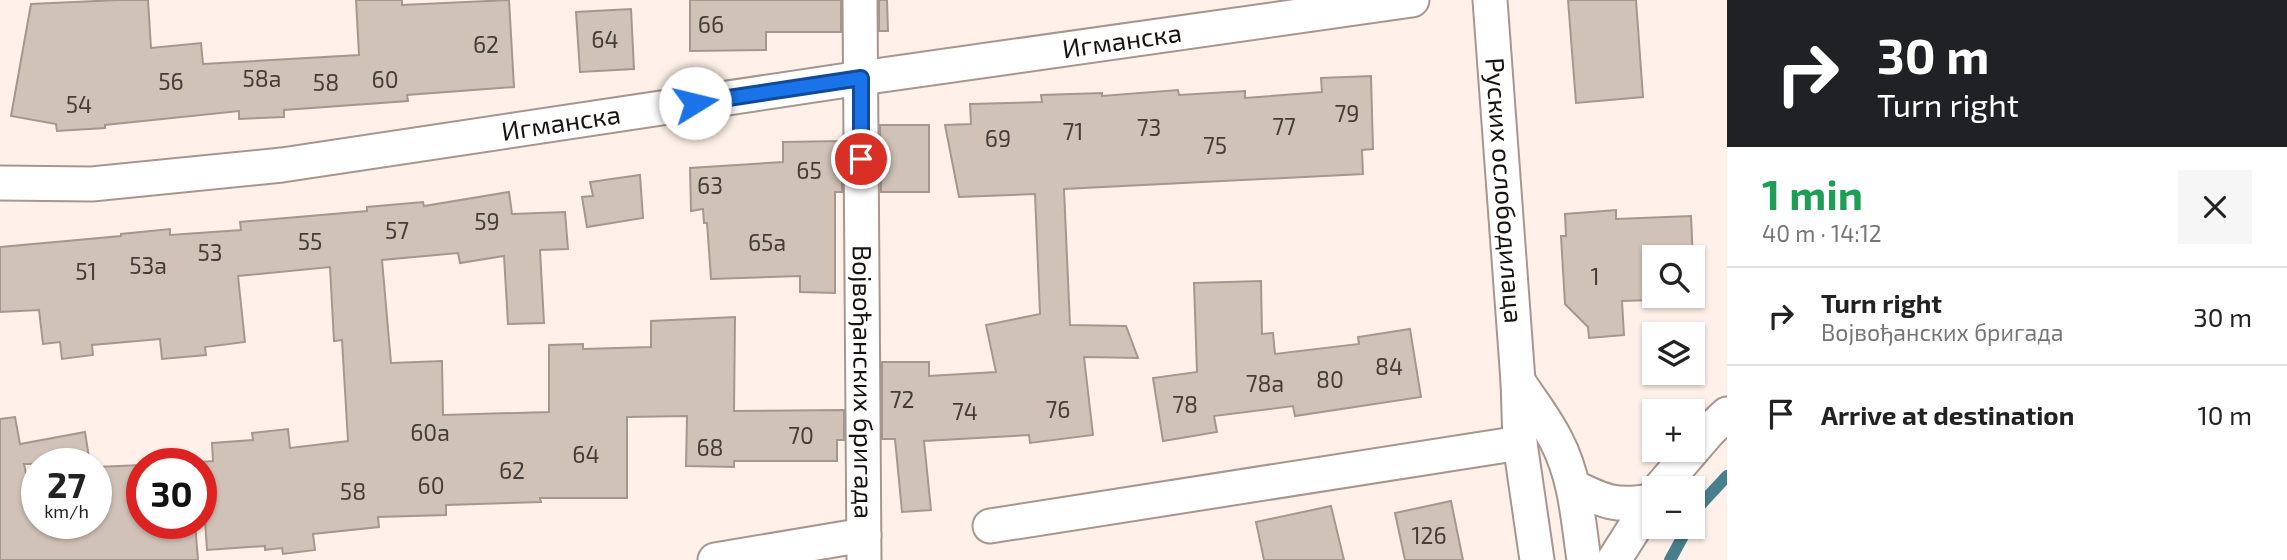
<!DOCTYPE html>
<meta charset="utf-8">
<style>
:root{--surface:#fff;--page:#f6f6f6;--text:#222;--muted:#767676;--line:#e0e0e0}
body{margin:0;font-family:"Exo 2",sans-serif;background:var(--page);color:var(--text);height:100vh;display:flex;flex-direction:column;font-size:26px;white-space:nowrap}
*{box-sizing:border-box;margin:0}
p{font-size:23px;color:var(--muted)}
.icon{flex:none;width:38px;height:38px;fill:none;stroke:currentColor;stroke-width:2;stroke-linecap:round;stroke-linejoin:round}
.map{position:relative;flex:1;overflow:hidden}
.sheet{display:flex;flex-direction:column;background:var(--surface);width:560px}
.sheet>*{flex:none}
.banner{background:#202124;color:#fff;overflow:hidden}
.fabs{position:absolute;left:1642px;top:245px;display:grid;gap:14px}
.fabs a{display:grid;place-items:center;width:63px;height:63px;border-radius:0px;background:var(--surface);box-shadow:0 2px 5px #0004;font-size:35px}
.speed{position:absolute;left:21px;top:448px;display:flex;gap:14px;font-size:35px;font-weight:700;text-align:center}
.speed>*{display:grid;place-content:center;width:91px;height:91px;border-radius:50%;background:var(--surface);box-shadow:0 2px 5px #0004;line-height:1}
.speed small{font-size:18px;font-weight:400}
.speed .limit{border:10px solid #d22;background:#fff;color:#111}
.pin{position:absolute;display:grid;place-items:center;width:60px;height:60px;color:#fff;margin:-30px;border:4px solid #fff;border-radius:50%;box-shadow:0 2px 7px #0007}
.me{position:absolute;width:77px;margin:-38px;rotate:81deg;stroke-linejoin:round;filter:drop-shadow(0 0 5px #0008)}
.turn{display:flex;align-items:center;gap:24px;height:147px;padding:0 35px;font-size:32px}
.turn .icon{width:91px;height:91px;stroke-width:2.5}
.turn b{display:block;font-size:49px;line-height:60px}
.round{display:grid;place-items:center;flex:none;width:74px;height:74px;border-radius:0px;background:var(--page)}
.headline{display:flex;align-items:center;justify-content:space-between;height:119px;padding:0 35px}
h1{font-size:42px;font-weight:700;line-height:52px;color:#1e9e55}
ul{padding:0;list-style:none}
li{display:flex;align-items:center;gap:21px;height:98px;padding:0 35px;border-top:2px solid var(--line)}
li div{flex:1}
li b{display:block;font-size:26px}
li em{font-style:normal}
main{display:flex;flex:1;min-height:0}
.map>svg:first-child{display:block}
</style>
<main>
<div class="map">
<svg width="1727" height="560" viewBox="0 0 1727 560">
<rect width="100%" height="100%" fill="#fff1ea"/>
<g fill="none" stroke-linecap="round" stroke-linejoin="round">
<g stroke="#477f8c" stroke-width="12">
<polyline points="1692,519 1701,504 1727,476"/>
<polyline points="1670,560 1688,527"/>
</g>
</g>
<g fill="#d0c2b7" stroke="#a5978d" stroke-width="2">
<polygon points="118,0 148,0 151,48 201,43 203,64 359,55 356,0 402,0 402,5 509,0 514,87 407,95 408,101 284,110 284,117 239,119 239,111 105,125 105,128 57,131 56,124 11,116 31,4"/>
<polygon points="690,0 841,0 841,32 766,32 766,50 690,51"/>
<polygon points="879,0 887,0 888,31 879,31"/>
<polygon points="1568,0 1636,0 1643,97 1576,103"/>
<polygon points="631,9 634,69 580,72 576,12"/>
<polygon points="1371,76 1373,149 1362,150 1363,174 1064,189 1070,325 1126,326 1138,358 1084,357 1093,435 1030,443 1029,435 924,441 931,510 902,512 895,439 882,439 882,362 929,362 929,376 996,372 986,325 1040,314 1035,194 959,197 945,125 971,124 970,104 1042,102 1041,95 1102,93 1102,96 1178,90 1179,95 1245,91 1245,98 1322,92 1321,78"/>
<polygon points="880,125 929,125 929,192 881,192"/>
<polygon points="842,141 842,192 835,192 835,293 800,292 800,276 711,279 707,223 704,223 703,209 691,211 690,168 783,162 783,142"/>
<polygon points="640,175 643,218 587,227 582,197 593,196 590,182"/>
<polygon points="509,192 512,214 565,212 568,249 540,250 544,323 508,324 504,256 460,263 458,253 382,260 391,363 442,361 443,415 549,412 549,345 583,344 583,349 651,347 651,321 735,317 734,411 844,410 844,440 837,440 837,461 734,461 734,467 686,466 687,416 627,417 627,498 540,498 541,502 446,505 446,515 378,517 379,527 313,534 315,550 283,554 282,548 265,550 265,546 207,550 201,462 213,461 212,443 253,440 252,433 288,429 290,448 348,441 342,340 334,341 330,267 238,276 245,342 205,347 206,355 162,359 160,339 92,345 93,355 62,359 60,342 43,344 39,310 0,312 0,247 121,236 121,234 170,229 170,235 241,230 240,222 367,211 367,207 423,202 424,206"/>
<polygon points="1616,210 1616,219 1691,216 1693,262 1692,257 1654,257 1654,296 1683,296 1683,299 1622,301 1624,335 1589,338 1588,327 1565,304 1561,236 1566,236 1565,214"/>
<polygon points="1261,281 1262,334 1273,333 1275,354 1359,344 1358,337 1410,329 1421,397 1295,416 1293,406 1214,416 1217,432 1163,441 1153,378 1197,372 1194,283"/>
<polygon points="15,417 20,444 85,432 90,464 24,464 36,523 96,523 96,467 142,465 142,523 195,523 198,560 0,560 0,419"/>
<polygon points="1451,501 1463,560 1405,560 1395,513"/>
<polygon points="1331,506 1344,560 1264,560 1256,522"/>
</g>
<g fill="none" stroke-linecap="round" stroke-linejoin="round">
<g stroke="#a6968e" stroke-width="37">
<g id="street">
<path id="s1" d="M860,0L864,560"/>
<path id="s2" d="M1490,0L1518,381L1520,443L1537,560"/>
<path id="s3" d="M0,183L92,184L282,165L861,78L1412,0"/>
<path d="M1518,381C1531,401 1547,421 1557,442C1576,479 1578,520 1584,560"/>
<path d="M1574,487C1605,502 1616,507 1651,501"/>
<polyline points="1660,488 1710,430 1727,414"/>
<polyline points="990,526 1520,443"/>
<polyline points="715,560 864,535"/>
<polyline points="1614,560 1654,497"/>
</g>
</g>
<use href="#street" stroke="#fff" stroke-width="33"/>
</g>
<g fill="none" stroke-linecap="round" stroke-linejoin="round">
<g stroke="#114b97" stroke-width="18">
<polyline id="route" points="695,103 861,78 861,159"/>
</g>
<use href="#route" stroke="#1a73e8" stroke-width="12"/>
</g>
<g text-anchor="middle" stroke-width="7" stroke-linejoin="round" paint-order="stroke">
<g font-size="23" fill="#453d39">
<text x="711" y="33">66</text>
<text x="605" y="48">64</text>
<text x="486" y="53">62</text>
<text x="262" y="87">58a</text>
<text x="385" y="88">60</text>
<text x="171" y="90">56</text>
<text x="326" y="91">58</text>
<text x="79" y="113">54</text>
<text x="1347" y="122">79</text>
<text x="1284" y="135">77</text>
<text x="1149" y="136">73</text>
<text x="1073" y="140">71</text>
<text x="998" y="147">69</text>
<text x="1215" y="154">75</text>
<text x="809" y="179">65</text>
<text x="710" y="194">63</text>
<text x="487" y="230">59</text>
<text x="397" y="239">57</text>
<text x="310" y="250">55</text>
<text x="767" y="251">65a</text>
<text x="210" y="261">53</text>
<text x="148" y="274">53a</text>
<text x="86" y="280">51</text>
<text x="1595" y="285">1</text>
<text x="1389" y="375">84</text>
<text x="1330" y="388">80</text>
<text x="1265" y="392">78a</text>
<text x="902" y="408">72</text>
<text x="1185" y="413">78</text>
<text x="1058" y="418">76</text>
<text x="965" y="420">74</text>
<text x="430" y="441">60a</text>
<text x="801" y="444">70</text>
<text x="710" y="456">68</text>
<text x="586" y="463">64</text>
<text x="512" y="479">62</text>
<text x="431" y="494">60</text>
<text x="353" y="500">58</text>
<text x="1429" y="544">126</text>
</g>
<g font-size="26" fill="#17110f" stroke="#fff">
<text dy="9" stroke="none"><textPath href="#s3" startOffset="1132">Игманска</textPath></text>
<text dy="9" stroke="none"><textPath href="#s3" startOffset="565">Игманска</textPath></text>
<text dy="9" stroke="none"><textPath href="#s2" startOffset="191">Руских ослободилаца</textPath></text>
<text dy="9" stroke="none"><textPath href="#s1" startOffset="382">Војвођанских бригада</textPath></text>
</g>
</g>
</svg>
<div class="fabs">
<a><svg class="icon" aria-label="search" viewBox="0 0 24 24"><circle cx="10" cy="10" r="6"/><path d="M15 15l6 6"/></svg></a>
<a><svg class="icon" aria-label="layers" viewBox="0 0 24 24"><path d="M12 4l9 5-9 5-9-5zM3 14l9 5 9-5"/></svg></a>
<a>+</a>
<a>−</a>
</div>
<div class="speed"><div>27<small>km/h</small></div><div class="limit">30</div></div>
<div class="pin" style="left:861px;top:159px;background:#d93025"><svg class="icon" aria-label="arrive" viewBox="0 0 24 24"><path d="M6 21V4h12l-3 4 3 4H6"/></svg></div>
<svg class="me" style="left:695px;top:103px" viewBox="-20 -20 40 40"><circle r="19" fill="#fff"/><path d="M0-13L10 11 0 6-10 11z" fill="#1a73e8"/></svg>
</div>
<section class="sheet">
<div class="banner">
<div class="turn"><svg class="icon" aria-label="right" viewBox="0 0 24 24"><path d="M7 20v-9h11M14 6l5 5-5 5"/></svg><div><b>30 m</b>Turn right</div></div>
</div>
<div class="headline"><div><h1>1 min</h1><p>40 m · 14:12</p></div><a class="round"><svg class="icon" aria-label="close" viewBox="0 0 24 24"><path d="M6 6l12 12M18 6L6 18"/></svg></a></div>
<ul>
<li><svg class="icon" aria-label="right" viewBox="0 0 24 24"><path d="M7 20v-9h11M14 6l5 5-5 5"/></svg><div><b>Turn right</b><p>Војвођанских бригада</p></div><em>30 m</em></li>
<li><svg class="icon" aria-label="arrive" viewBox="0 0 24 24"><path d="M6 21V4h12l-3 4 3 4H6"/></svg><div><b>Arrive at destination</b></div><em>10 m</em></li>
</ul>
</section>
</main>
